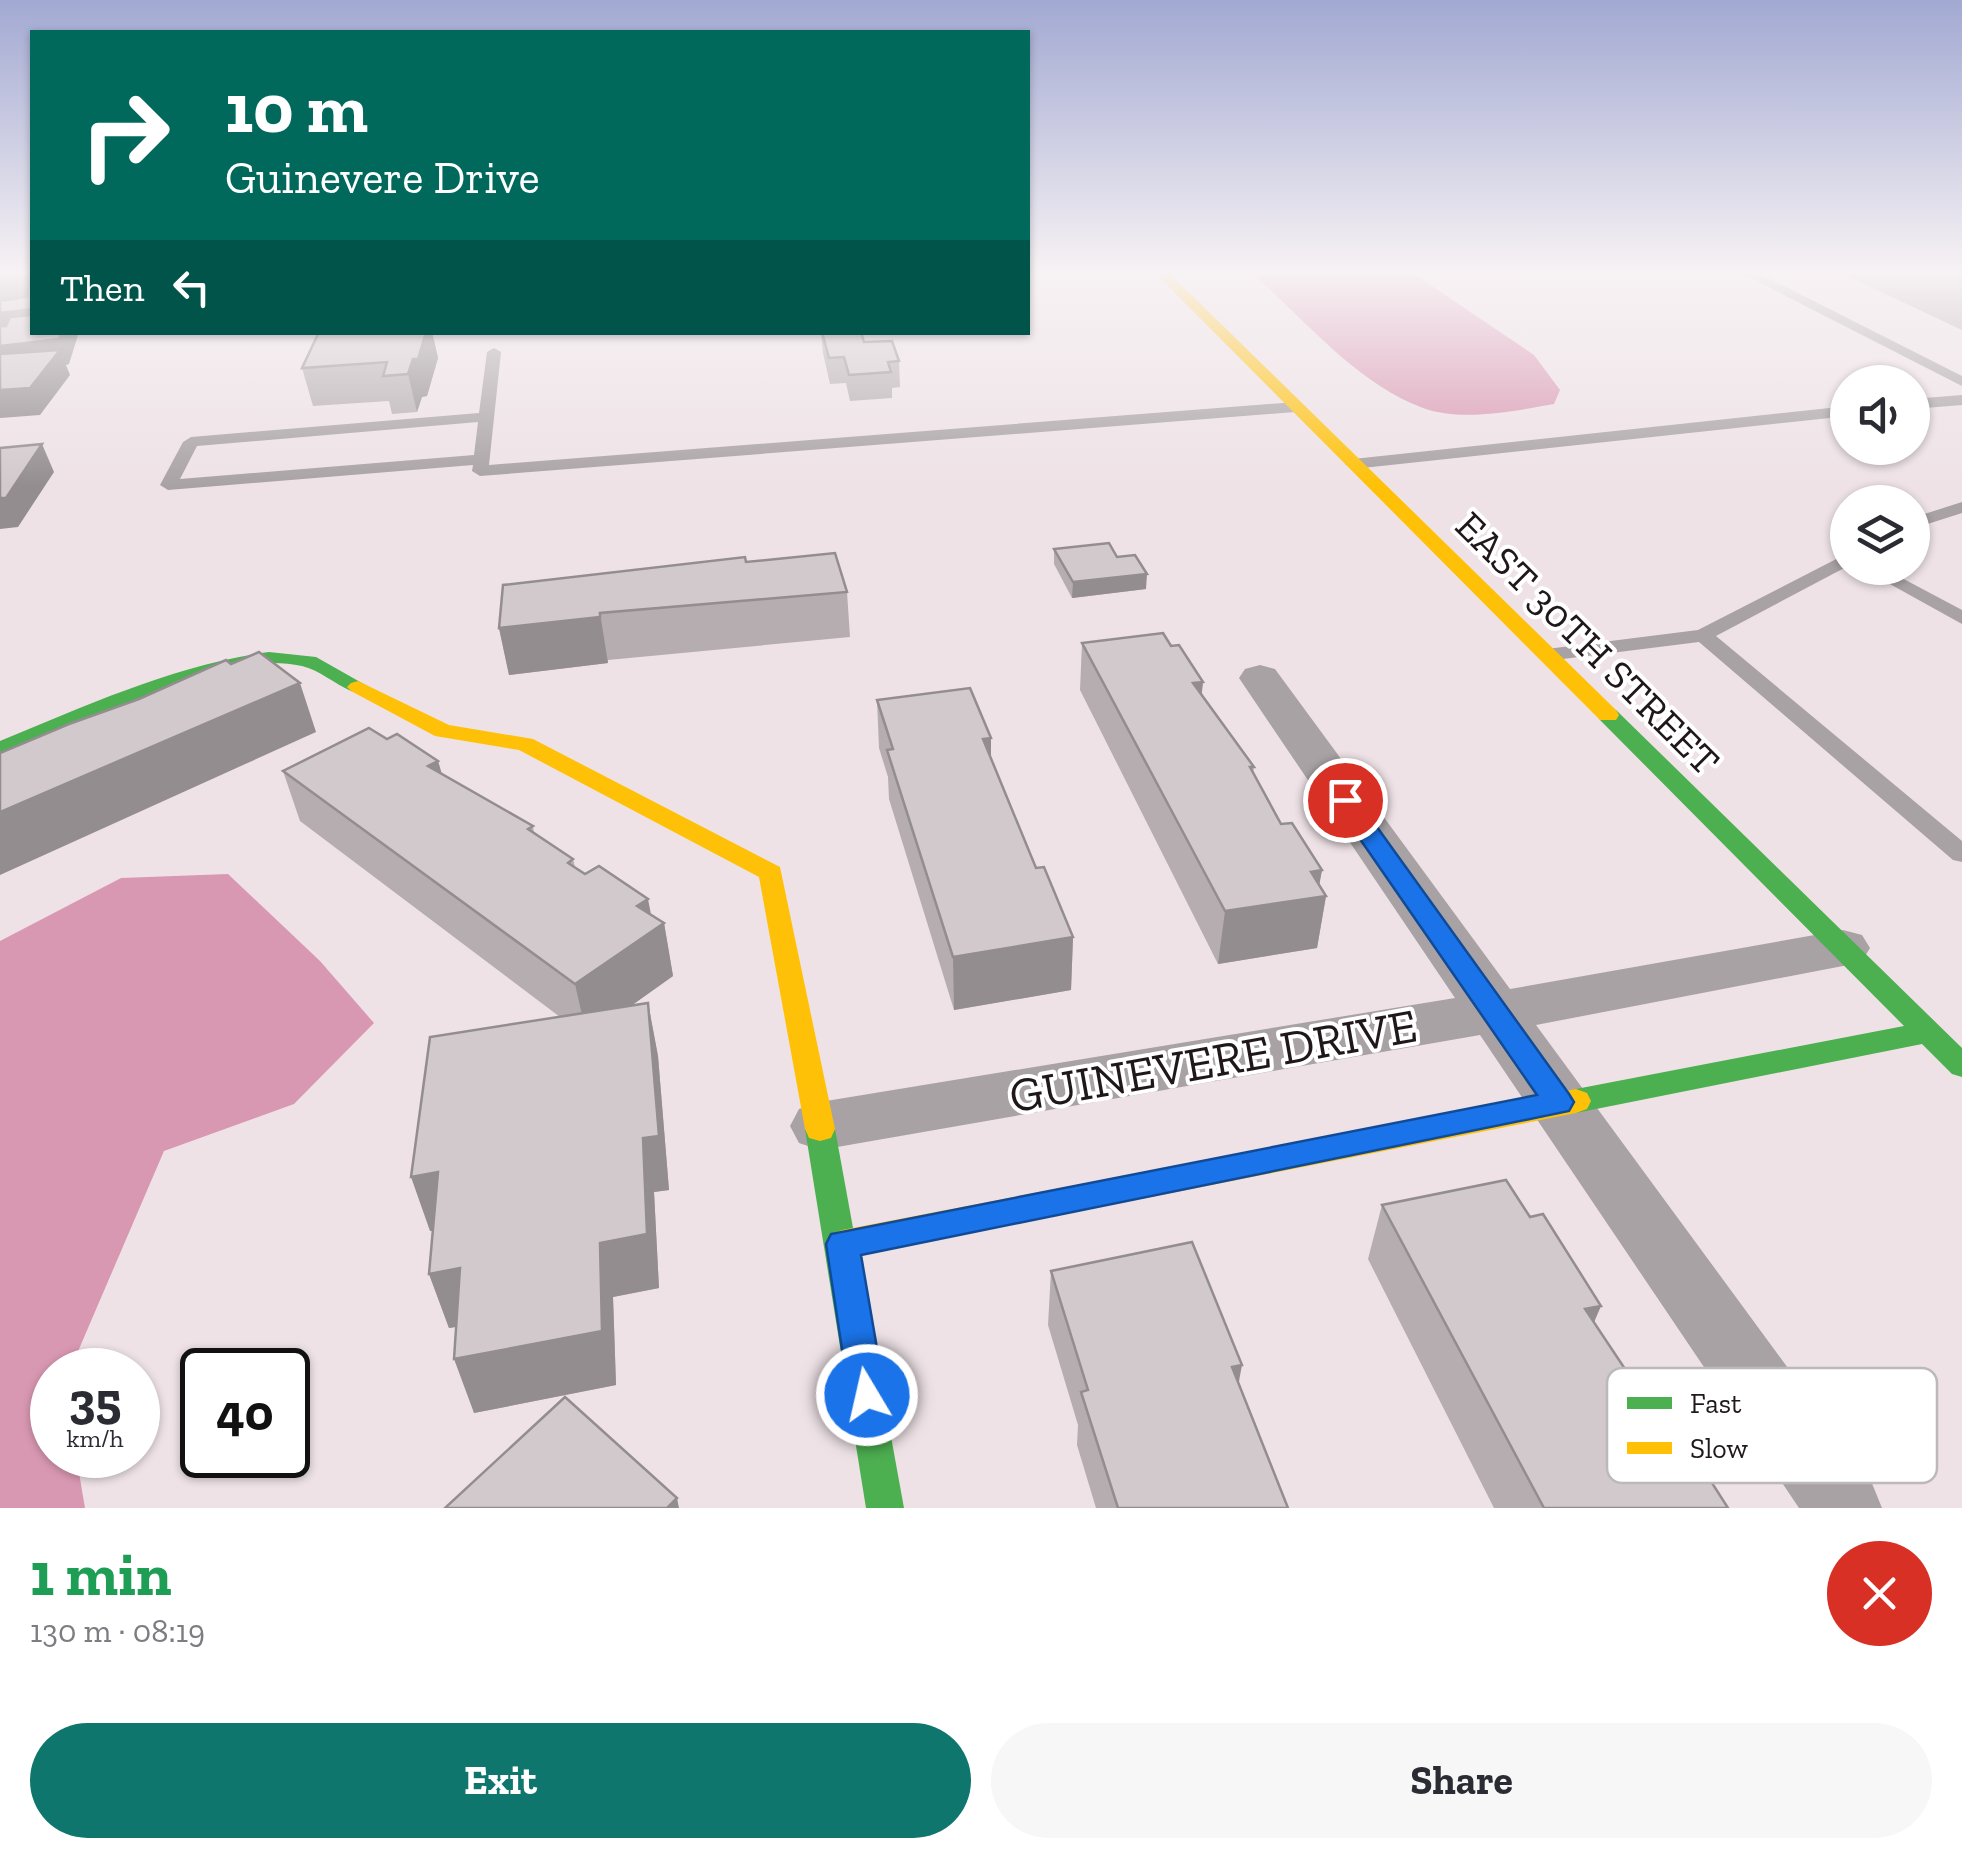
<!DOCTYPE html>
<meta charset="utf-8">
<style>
:root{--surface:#fff;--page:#f7f7f7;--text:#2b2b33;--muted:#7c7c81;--accent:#0f766e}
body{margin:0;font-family:"Zilla Slab",serif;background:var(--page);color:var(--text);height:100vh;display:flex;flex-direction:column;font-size:38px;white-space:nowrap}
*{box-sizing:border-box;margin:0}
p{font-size:32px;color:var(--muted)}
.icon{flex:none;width:55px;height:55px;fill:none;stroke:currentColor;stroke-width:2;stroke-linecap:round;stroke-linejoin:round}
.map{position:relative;height:1508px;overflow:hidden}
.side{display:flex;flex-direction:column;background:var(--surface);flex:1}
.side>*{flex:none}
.banner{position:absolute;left:30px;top:30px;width:1000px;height:305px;border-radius:0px;box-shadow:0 2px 8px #0004;background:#00695c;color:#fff;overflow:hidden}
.buttons{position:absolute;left:1830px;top:365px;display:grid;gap:20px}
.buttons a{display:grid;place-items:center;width:100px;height:100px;border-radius:50%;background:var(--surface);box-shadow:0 2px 8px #0004;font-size:50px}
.speed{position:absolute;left:30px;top:1348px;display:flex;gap:20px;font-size:50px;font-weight:700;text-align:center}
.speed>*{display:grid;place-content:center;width:130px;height:130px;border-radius:50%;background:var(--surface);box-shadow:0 2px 8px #0004;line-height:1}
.speed small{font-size:25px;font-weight:400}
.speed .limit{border:5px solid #111;border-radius:15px;background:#fff;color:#111}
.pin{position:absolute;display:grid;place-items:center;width:85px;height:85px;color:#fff;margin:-42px;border:5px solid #fff;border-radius:50%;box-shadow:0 2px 10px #0007}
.me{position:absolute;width:110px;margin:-55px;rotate:351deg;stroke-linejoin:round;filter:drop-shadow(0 0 8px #0008)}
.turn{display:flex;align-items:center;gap:35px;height:210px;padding:0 30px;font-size:45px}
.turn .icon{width:130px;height:130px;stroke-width:2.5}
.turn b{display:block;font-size:70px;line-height:85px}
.then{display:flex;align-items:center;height:95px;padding:0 30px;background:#0003;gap:20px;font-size:38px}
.round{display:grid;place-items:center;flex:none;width:105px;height:105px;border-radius:52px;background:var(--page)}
.summary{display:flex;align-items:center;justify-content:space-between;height:170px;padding:0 30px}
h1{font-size:60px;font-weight:700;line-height:75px;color:#1e9e55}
.button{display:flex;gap:20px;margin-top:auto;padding:20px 30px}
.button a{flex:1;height:115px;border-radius:60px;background:var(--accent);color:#fff;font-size:40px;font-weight:700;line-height:115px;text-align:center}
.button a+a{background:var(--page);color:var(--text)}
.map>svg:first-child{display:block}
</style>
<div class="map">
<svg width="1962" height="1508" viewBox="0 0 1962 1508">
<rect width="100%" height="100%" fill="#eee2e6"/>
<g fill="#d998b2">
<path d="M1253,274H1414L1534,355L1560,390L1554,404C1514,411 1462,422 1423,408C1357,384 1305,320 1253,274Z"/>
<polygon points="228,874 320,961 374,1023 294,1104 164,1151 70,1370 52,1370 52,1455 76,1455 85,1508 0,1508 0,941 121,878"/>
</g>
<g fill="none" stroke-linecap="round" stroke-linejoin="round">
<g fill="#a8a2a5" fill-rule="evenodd">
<polygon points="1743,274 1760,274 1962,376 1962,386"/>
<path d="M494,348L501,352L489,465L1295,402L1303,407L1295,412L480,476L472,471L473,465L168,490L160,485L183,442L191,437L479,413L487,352ZM478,422L474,455L180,479L197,446Z"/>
<polygon points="1962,395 1962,405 1912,409 1912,399"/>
<polygon points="1848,406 1848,416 1353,469 1345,464 1353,459"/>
<polygon points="1962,502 1962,513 1912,529 1912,518"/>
<polygon points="1848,553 1848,566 1716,636 1962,841 1962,862 1953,860 1699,642 1547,661 1537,655 1547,649 1698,630"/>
<polygon points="1861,568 1883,568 1962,610 1962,624"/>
</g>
<polygon fill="#a8a2a5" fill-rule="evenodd" points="1260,665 1275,669 1510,989 1843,930 1862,935 1870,948 1862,961 1843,966 1536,1025 1871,1481 1882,1508 1799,1508 1480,1035 820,1150 799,1143 790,1126 799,1109 820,1102 1455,998 1239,678 1245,669"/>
<g fill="#4caf50" fill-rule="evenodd">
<path d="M269,652L316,657L369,687L358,693L351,691C335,684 319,670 302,666C208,646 88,734 0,756V741C88,705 174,665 269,652Z"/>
<polygon points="1608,708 1616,710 1962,1048 1962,1077 1952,1074 1922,1044 1576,1113 1565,1109 1561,1101 1565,1093 1576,1089 1904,1026 1600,720 1597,715 1600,710"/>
<polygon points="820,1117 831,1120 835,1129 904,1508 866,1508 805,1129 809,1120"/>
</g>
<g fill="#ffc107" fill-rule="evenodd">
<polygon points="1156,274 1170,274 1616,710 1619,715 1616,720 1600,720"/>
<polygon points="358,681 449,725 533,739 780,867 835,1129 831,1138 820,1141 809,1138 805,1129 759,877 519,750 435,736 351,691 347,687 351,683"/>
<polygon points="1576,1089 1587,1093 1591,1101 1587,1109 1576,1113 842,1258 830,1254 826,1244 830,1234 842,1230"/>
</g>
</g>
<g fill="#b5adaf">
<polygon points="1843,274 1962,274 1962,330"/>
<polygon points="316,332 432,332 438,358 427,396 422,397 417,412 392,414 389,401 313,406 302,368 317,337"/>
<polygon points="821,332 861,332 864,342 899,361 900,387 892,388 892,398 850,401 846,383 830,384 823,353"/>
<polygon points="1054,549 1117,557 1146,589 1072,598 1054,564"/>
<polygon points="746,562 847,592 850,637 608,660 608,663 509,675 499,628"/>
<polygon points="1082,643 1171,646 1203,682 1201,694 1254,767 1253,774 1281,824 1322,870 1319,885 1326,896 1317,948 1218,964 1080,690"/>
<polygon points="877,700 991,738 991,759 1036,868 1073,937 1071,990 954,1010 889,799 888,777 879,748"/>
<polygon points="387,739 438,761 442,774 533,826 534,833 573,859 575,867 664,923 673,976 631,1006 648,1003 658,1056 669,1190 654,1192 659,1288 613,1297 616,1385 474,1413 456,1327 449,1328 429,1274 433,1231 430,1231 560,1017 300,821 283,771"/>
<polygon points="1382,1205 1594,1322 1671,1438 1728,1508 1494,1508 1368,1259"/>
<polygon points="1051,1271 1238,1384 1288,1508 1096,1508 1077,1445 1078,1425 1048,1325"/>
</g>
<g fill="#938d8f">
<polygon points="21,274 32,274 32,297 0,304 0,279"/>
<polygon points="32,309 32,332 0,339 0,313"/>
<polygon points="62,332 77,332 78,335 69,364 66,365 70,375 40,415 0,418 0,346"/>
<polygon points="426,332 432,332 438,358 427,396 422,397 417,412 408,374 413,359"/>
<polygon points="42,444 54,472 18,527 0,529 0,498"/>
<polygon points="1147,574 1146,589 1072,598 1073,582"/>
<polygon points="600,613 608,663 509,675 499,628"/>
<polygon points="1203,682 1198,730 1193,683"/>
<polygon points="300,683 316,732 0,875 0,812"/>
<polygon points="991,738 991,787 983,739"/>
<polygon points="438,761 452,811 428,766"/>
<polygon points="1322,870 1317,897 1326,896 1317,948 1218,964 1225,911 1311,872"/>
<polygon points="648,899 654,930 664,923 673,976 587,1037 575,984 637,906"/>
<polygon points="1073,937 1071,990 954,1010 953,957"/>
<polygon points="648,1003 658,1056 669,1190 654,1192 659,1288 613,1297 616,1385 474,1413 454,1359 600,1243 643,1138"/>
<polygon points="438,1172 456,1227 430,1231 411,1177"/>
<polygon points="460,1268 479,1323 449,1328 429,1274"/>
<polygon points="1601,1306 1578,1360 1585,1309"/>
<polygon points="1242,1365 1232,1419 1232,1367"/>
<polygon points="677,1498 679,1508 667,1508"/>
</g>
<g fill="#d2c9cc" stroke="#938d8f" stroke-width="2.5">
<polygon points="0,274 21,274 0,279"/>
<polygon points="30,280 32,280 32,309 0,313 0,301 27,297"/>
<polygon points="32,315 32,332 62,332 59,339 0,346 0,326 6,326 10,317"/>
<polygon points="319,332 426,332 418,359 413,359 408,374 383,376 387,362 302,368"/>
<polygon points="822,332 861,332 864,342 892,341 899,361 888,362 891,372 849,375 844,357 829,358"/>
<polygon points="60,350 30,388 0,390 0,354"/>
<polygon points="42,444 6,498 0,498 0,448"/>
<polygon points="1109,543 1117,557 1135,555 1147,574 1073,582 1054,549"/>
<polygon points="835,553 847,592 600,613 600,617 499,628 503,585 745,557 746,562"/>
<polygon points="1163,633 1171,646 1179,645 1203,682 1193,683 1254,767 1250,767 1281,824 1292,823 1322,870 1311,872 1326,896 1225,911 1082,643"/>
<polygon points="259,652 300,683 0,812 0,753 69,724 139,699 226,660 231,664"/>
<polygon points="970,688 991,738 983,739 1036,868 1044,867 1073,937 953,957 887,750 893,749 877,700"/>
<polygon points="369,728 387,739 397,734 438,761 428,766 533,826 528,829 573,859 568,863 585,874 599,866 648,899 637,906 664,923 575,984 283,771"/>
<polygon points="648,1003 659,1136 643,1138 647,1234 600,1243 602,1331 454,1359 460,1268 429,1274 438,1172 411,1177 430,1037"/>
<polygon points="1506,1180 1530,1217 1543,1214 1601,1306 1585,1309 1671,1438 1682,1436 1728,1508 1544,1508 1382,1205"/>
<polygon points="1192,1242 1242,1365 1232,1367 1288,1508 1118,1508 1081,1392 1088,1390 1051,1271"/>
<polygon points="565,1397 677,1498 667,1508 445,1508"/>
</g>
<linearGradient id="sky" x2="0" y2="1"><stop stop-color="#a2a9d2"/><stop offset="0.56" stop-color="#f7f2f4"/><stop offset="1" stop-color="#f7f2f4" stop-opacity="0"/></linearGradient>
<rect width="1962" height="486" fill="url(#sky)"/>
<polygon fill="#1a73e8" stroke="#114b97" stroke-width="2.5" points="1345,792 1354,795 1569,1094 1574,1102 1569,1111 861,1255 885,1395 880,1407 867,1412 854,1407 849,1395 826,1244 831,1234 1537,1095 1333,800"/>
<g text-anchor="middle" stroke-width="8" stroke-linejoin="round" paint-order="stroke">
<g font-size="40" fill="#1f171a" stroke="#fff">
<text transform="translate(1588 643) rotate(45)" y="14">EAST 30TH STREET</text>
</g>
<g font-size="48" fill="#1f171a" stroke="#fff">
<text transform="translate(1213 1060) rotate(-10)" y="17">GUINEVERE DRIVE</text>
</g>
</g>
<rect x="1607" y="1368" width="330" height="115" rx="15" fill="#fff" stroke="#bcb9ba" stroke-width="2.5"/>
<rect x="1627" y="1397" width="45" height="12" fill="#4caf50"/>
<rect x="1627" y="1442" width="45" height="12" fill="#ffc107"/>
<g font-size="28" fill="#1f171a">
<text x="1690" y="1413">Fast</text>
<text x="1690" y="1458">Slow</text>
</g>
</svg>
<div class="buttons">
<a><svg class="icon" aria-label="sound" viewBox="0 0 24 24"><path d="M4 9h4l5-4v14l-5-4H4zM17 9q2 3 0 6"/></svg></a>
<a><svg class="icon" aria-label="layers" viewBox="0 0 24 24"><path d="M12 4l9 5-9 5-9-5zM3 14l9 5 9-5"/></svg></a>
</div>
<div class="speed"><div>35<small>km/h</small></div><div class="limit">40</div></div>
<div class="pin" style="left:1345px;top:800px;background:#d93025"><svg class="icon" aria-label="arrive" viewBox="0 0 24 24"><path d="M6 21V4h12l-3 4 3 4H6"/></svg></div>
<svg class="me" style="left:867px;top:1395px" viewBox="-20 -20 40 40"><circle r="17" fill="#1a73e8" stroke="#fff" stroke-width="3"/><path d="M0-11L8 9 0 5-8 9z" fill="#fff"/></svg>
<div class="banner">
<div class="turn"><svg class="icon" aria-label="right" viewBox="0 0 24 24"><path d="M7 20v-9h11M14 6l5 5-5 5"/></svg><div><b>10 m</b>Guinevere Drive</div></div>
<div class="then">Then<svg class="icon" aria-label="left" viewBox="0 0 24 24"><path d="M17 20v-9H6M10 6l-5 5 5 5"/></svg></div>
</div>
</div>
<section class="side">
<div class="summary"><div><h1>1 min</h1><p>130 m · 08:19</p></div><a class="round" style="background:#d93025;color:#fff"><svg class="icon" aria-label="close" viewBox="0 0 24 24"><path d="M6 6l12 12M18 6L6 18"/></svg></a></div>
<div class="button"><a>Exit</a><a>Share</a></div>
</section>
